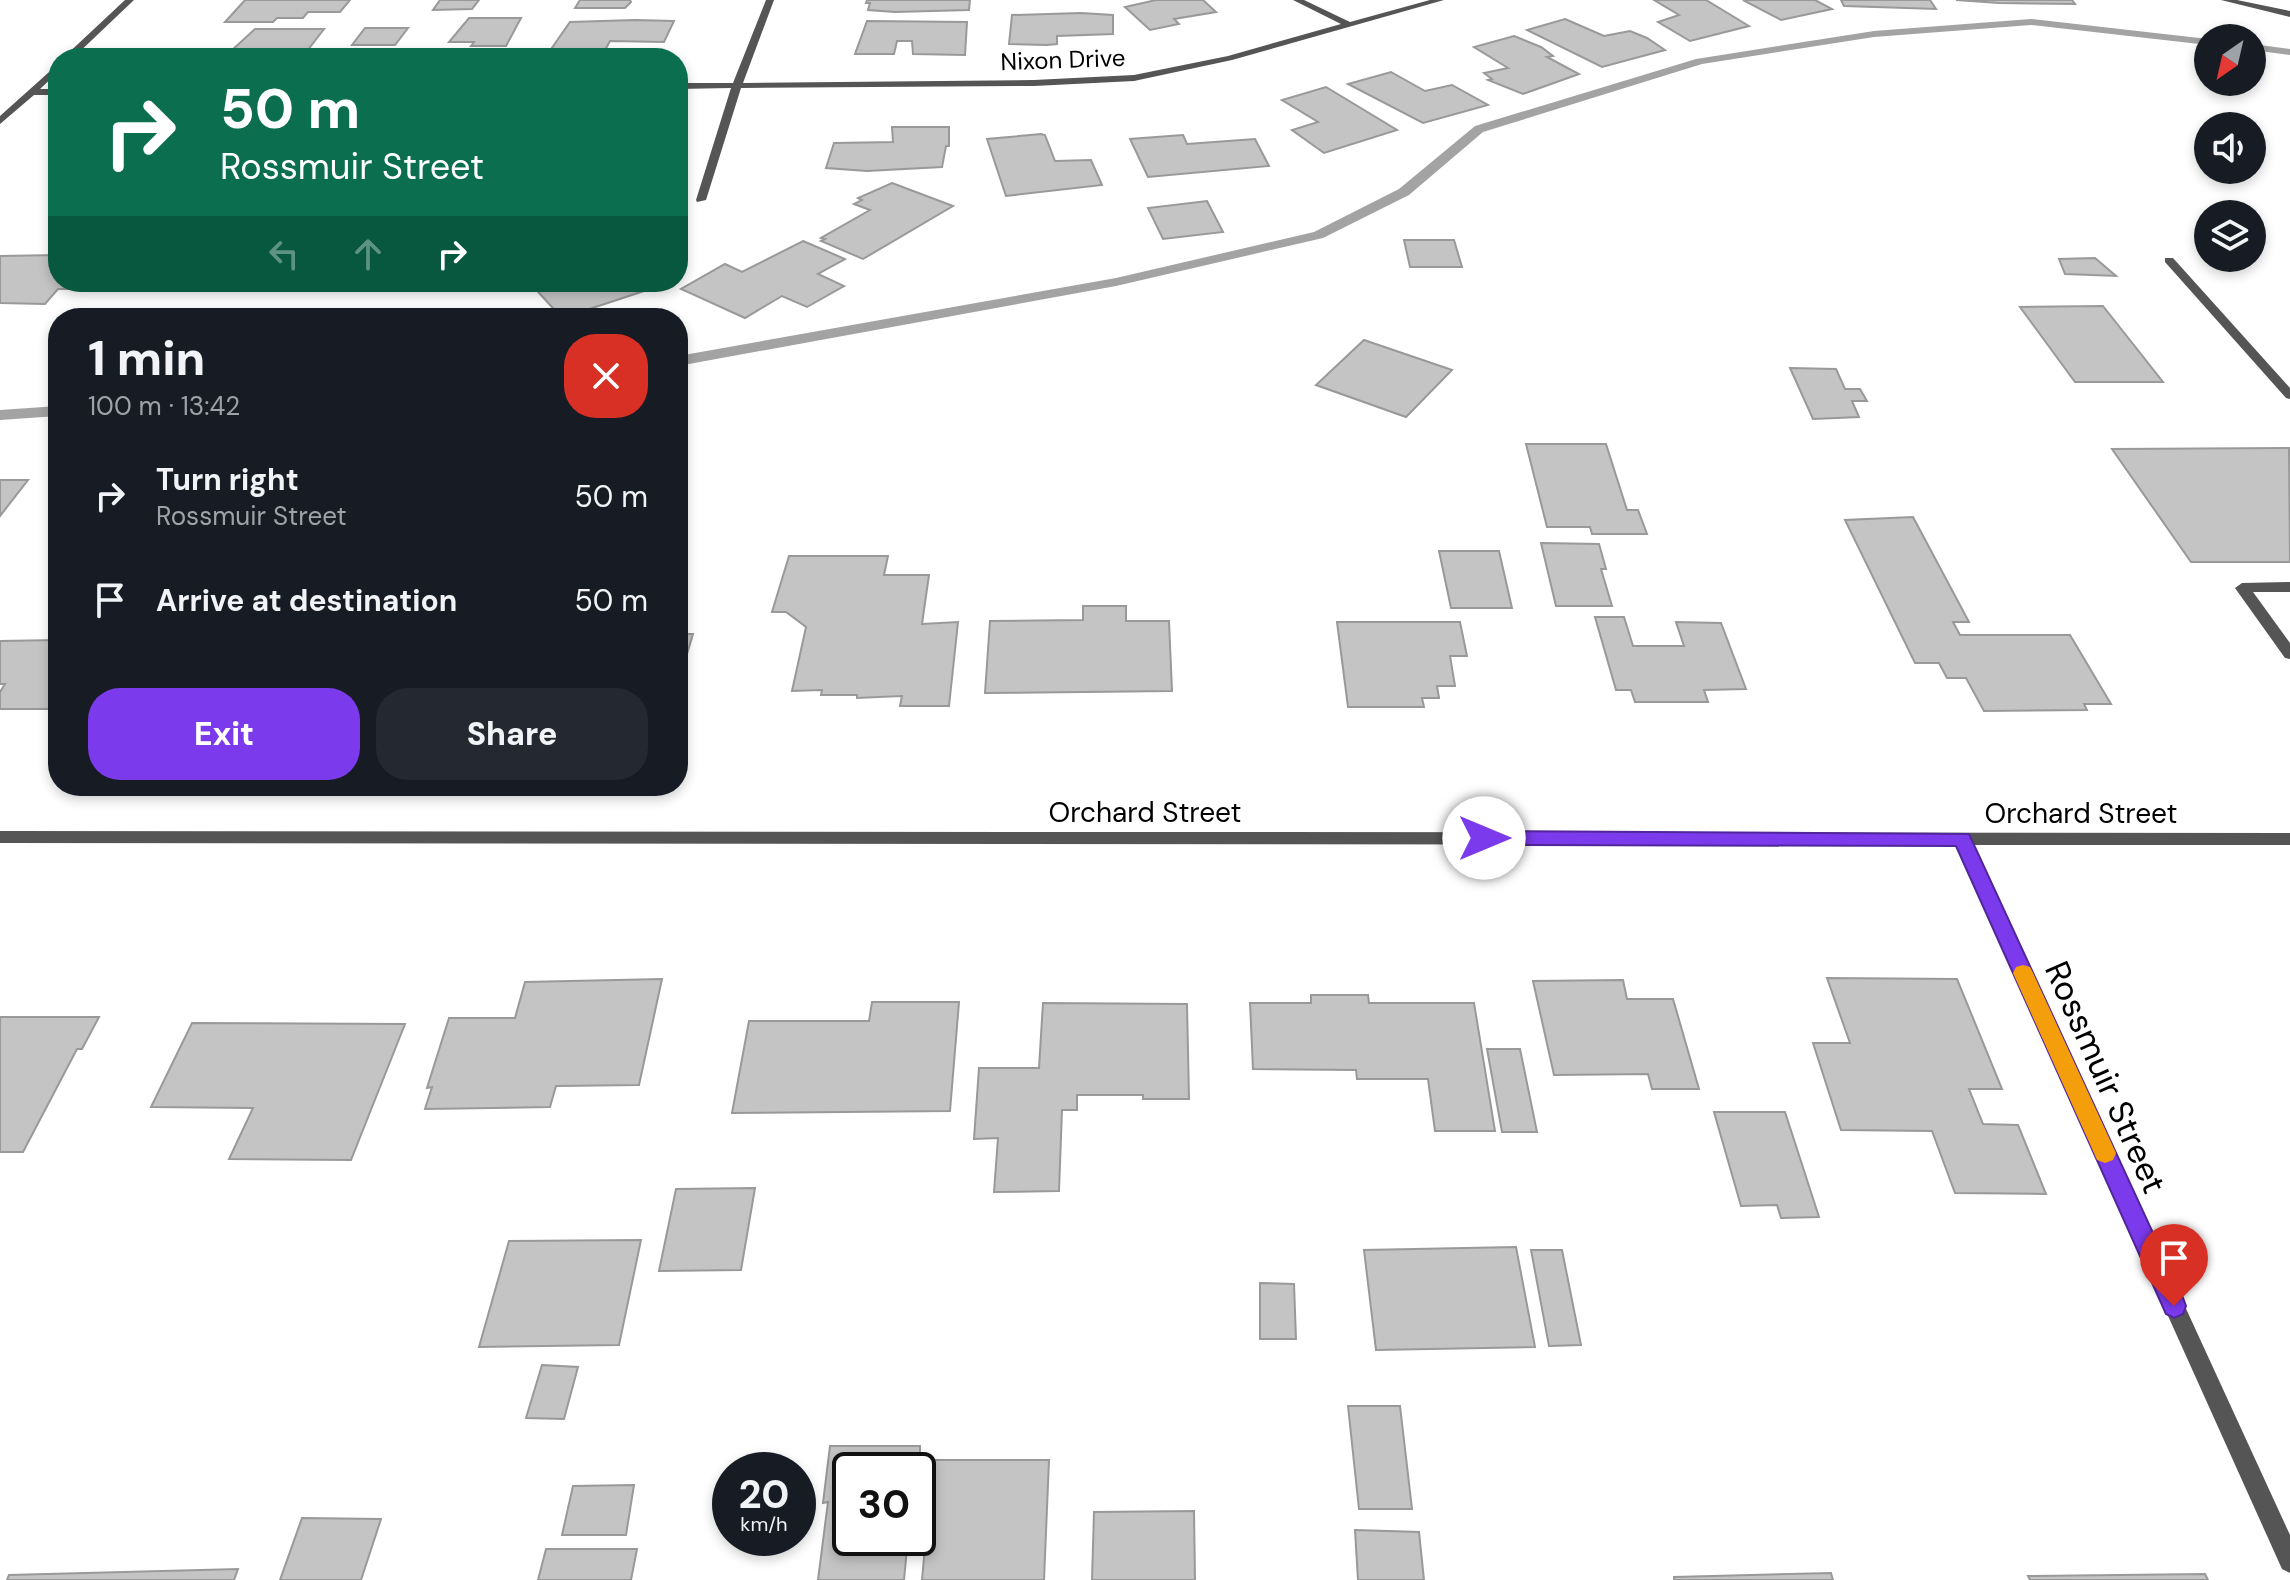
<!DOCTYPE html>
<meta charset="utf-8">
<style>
:root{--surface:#171b24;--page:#242831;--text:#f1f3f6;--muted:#9ea1a6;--accent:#7c3aed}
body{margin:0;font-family:"DM Sans",sans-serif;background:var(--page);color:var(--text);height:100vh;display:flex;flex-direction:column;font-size:30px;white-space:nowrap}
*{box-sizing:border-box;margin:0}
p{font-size:26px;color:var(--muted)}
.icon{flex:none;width:44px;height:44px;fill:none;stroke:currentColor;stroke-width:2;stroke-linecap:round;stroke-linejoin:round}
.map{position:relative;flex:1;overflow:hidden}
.sheet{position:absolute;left:48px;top:308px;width:640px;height:488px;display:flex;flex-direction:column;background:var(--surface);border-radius:32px;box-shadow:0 4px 12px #0003}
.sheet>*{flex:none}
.hud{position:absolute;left:48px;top:48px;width:640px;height:244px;border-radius:32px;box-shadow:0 4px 12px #0003;background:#0b6e4f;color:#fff;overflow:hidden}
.needle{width:52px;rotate:214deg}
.controls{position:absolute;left:2194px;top:24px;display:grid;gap:16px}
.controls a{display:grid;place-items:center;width:72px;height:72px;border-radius:50%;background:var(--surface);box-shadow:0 4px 12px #0003;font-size:40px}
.speed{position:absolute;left:712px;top:1452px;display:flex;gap:16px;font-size:40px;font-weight:700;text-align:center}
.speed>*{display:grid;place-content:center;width:104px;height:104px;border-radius:50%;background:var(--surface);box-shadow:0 4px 12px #0003;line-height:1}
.speed small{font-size:20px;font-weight:400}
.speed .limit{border:4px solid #111;border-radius:12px;background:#fff;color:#111}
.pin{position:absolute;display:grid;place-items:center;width:68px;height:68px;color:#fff;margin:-82px -34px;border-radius:50% 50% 50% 0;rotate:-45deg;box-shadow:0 0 8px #0007}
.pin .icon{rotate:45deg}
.me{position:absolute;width:88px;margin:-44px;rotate:90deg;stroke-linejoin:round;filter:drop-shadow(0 0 6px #0008)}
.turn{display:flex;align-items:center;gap:28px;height:168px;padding:0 40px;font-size:36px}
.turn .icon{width:104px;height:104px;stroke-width:2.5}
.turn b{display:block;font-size:56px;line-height:68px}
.lanes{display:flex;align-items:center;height:76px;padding:0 40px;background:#0003;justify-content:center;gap:40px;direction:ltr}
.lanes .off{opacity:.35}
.round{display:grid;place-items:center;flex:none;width:84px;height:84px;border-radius:32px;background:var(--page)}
.headline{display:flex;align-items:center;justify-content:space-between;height:136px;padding:0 40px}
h1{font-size:48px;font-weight:800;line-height:60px}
.primary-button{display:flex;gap:16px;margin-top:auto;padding:16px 40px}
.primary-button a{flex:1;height:92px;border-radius:32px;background:var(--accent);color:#fff;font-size:32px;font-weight:800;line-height:92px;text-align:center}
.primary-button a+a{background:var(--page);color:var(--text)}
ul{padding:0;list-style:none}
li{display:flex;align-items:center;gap:24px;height:104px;padding:0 40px}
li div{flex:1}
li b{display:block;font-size:30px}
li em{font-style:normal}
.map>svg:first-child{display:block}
</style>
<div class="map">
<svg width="2290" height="1580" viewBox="0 0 2290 1580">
<rect width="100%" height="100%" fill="#fff"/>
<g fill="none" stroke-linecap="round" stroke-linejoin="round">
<g fill="#a3a3a3" fill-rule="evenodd">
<polygon points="2031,19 2208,39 2208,45 2031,25 1874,37 1702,64 1483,132 1409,195 1323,238 1116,286 678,366 678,356 1116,278 1314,232 1399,189 1475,126 1696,59 1874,31"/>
<polygon points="2252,44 2290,49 2290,55 2252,50"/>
<polygon points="58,406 58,416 0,420 0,410"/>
</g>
</g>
<g fill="#c4c4c4" stroke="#999" stroke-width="2">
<polygon points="245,0 350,0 340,12 308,12 303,18 277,18 273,22 225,22"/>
<polygon points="440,0 479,0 472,9 433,10"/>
<polygon points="580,0 630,0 631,2 625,8 575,8"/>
<polygon points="867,0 970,0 969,10 895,12 868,10 870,3 866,3"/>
<polygon points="1156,0 1203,0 1216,12 1174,19 1179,24 1150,30 1125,7"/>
<polygon points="1654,0 1706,0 1749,26 1690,41 1658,22 1679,15"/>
<polygon points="1743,0 1815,0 1832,9 1781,20"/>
<polygon points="1841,0 1930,0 1936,9 1844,6"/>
<polygon points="1956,0 2072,0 2075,4 1999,3"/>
<polygon points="1081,13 1113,15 1113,34 1057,36 1057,44 1047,45 1009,44 1012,15"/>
<polygon points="469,18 521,18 506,46 471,46 474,42 449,42"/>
<polygon points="1565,19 1604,36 1630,31 1647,38 1665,50 1602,67 1527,30"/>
<polygon points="635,20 674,21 664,42 610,41 603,54 547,55 570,22"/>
<polygon points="867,21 967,22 965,55 913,54 912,41 897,41 894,54 855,54"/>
<polygon points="365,28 408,28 395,45 352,45"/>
<polygon points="255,29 324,29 307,51 231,51"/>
<polygon points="1514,36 1541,47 1553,56 1547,57 1579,74 1523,94 1488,80 1492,79 1484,73 1508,68 1474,47"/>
<polygon points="1391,72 1425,91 1452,85 1488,105 1423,123 1348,84"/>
<polygon points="1326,87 1397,130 1324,153 1292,130 1318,122 1282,100"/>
<polygon points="892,127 949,127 949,146 946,146 942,167 867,171 826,168 834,143 893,142"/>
<polygon points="1041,134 1045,135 1055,161 1091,160 1102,185 1006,196 987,139"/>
<polygon points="1183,135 1187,144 1255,139 1269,166 1148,177 1130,139"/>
<polygon points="892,183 953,206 863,259 821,241 825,239 821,238 870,210 854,204 862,200 858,198"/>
<polygon points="1207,201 1223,232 1163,239 1148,208"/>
<polygon points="1404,240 1454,240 1462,267 1410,267"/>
<polygon points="803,241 845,259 818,274 844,286 807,307 782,296 745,318 681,289 725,264 742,272"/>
<polygon points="58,255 58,282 93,282 87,289 58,289 45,304 0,303 0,256"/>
<polygon points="2095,258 2116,276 2065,274 2059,259"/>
<polygon points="529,282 642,282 650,289 562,318"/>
<polygon points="2103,306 2163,382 2075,382 2020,307"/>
<polygon points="1364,340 1452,370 1406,417 1316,385"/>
<polygon points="1790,368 1836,369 1845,389 1860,389 1867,401 1852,401 1859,417 1813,419"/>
<polygon points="1526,444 1606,444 1627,510 1638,510 1647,534 1592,534 1590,527 1547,527"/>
<polygon points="2289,448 2290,562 2191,562 2112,449"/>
<polygon points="0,480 28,480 0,516"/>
<polygon points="1913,517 1969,622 1953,622 1960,635 2070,635 2111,704 2084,704 2087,710 1984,711 1966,678 1947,678 1939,663 1915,663 1845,520"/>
<polygon points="1541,543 1599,544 1606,569 1601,569 1612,606 1556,606"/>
<polygon points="1439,551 1499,551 1512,608 1451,608"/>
<polygon points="789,556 888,556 884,575 929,575 922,624 958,622 949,706 900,706 902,696 857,698 857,695 821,695 822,690 792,691 806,627 786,612 772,612"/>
<polygon points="1083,606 1126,606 1126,621 1169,621 1172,691 985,693 990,621 1083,620"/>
<polygon points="1595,617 1624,617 1633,646 1684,646 1676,622 1721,623 1746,689 1704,690 1708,702 1635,702 1631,690 1616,690"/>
<polygon points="1337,622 1460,622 1467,656 1450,656 1455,686 1437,686 1439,698 1422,698 1424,707 1348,707"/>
<polygon points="678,634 693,634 678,684"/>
<polygon points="58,640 56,709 0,709 0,692 5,684 0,684 0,641"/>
<polygon points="1827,978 1957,979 2002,1089 1969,1089 1983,1124 2018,1125 2046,1194 1955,1193 1932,1131 1841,1130 1813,1043 1850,1043"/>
<polygon points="662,979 639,1085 556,1086 550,1107 425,1109 432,1087 427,1088 449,1018 515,1018 525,982"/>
<polygon points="1623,980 1627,999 1673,999 1699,1089 1652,1089 1648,1074 1554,1075 1533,981"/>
<polygon points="1311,995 1368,995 1369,1003 1474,1003 1495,1131 1435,1131 1428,1079 1357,1079 1356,1070 1253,1069 1250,1003 1311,1003"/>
<polygon points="872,1002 959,1002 950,1111 732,1113 749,1021 869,1021"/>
<polygon points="1043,1003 1187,1004 1189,1099 1143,1099 1143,1095 1077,1095 1077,1110 1062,1110 1059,1191 994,1192 998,1138 974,1139 979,1068 1039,1068"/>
<polygon points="0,1017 99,1017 82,1049 77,1049 23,1152 0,1152"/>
<polygon points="192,1023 405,1024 351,1160 229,1159 253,1108 151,1107"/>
<polygon points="1487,1049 1520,1049 1537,1132 1502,1132"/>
<polygon points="1714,1112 1785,1112 1819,1217 1781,1218 1777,1205 1741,1206"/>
<polygon points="755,1188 741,1270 659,1271 676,1189"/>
<polygon points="641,1240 619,1345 479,1347 509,1241"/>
<polygon points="1516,1247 1535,1347 1376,1350 1364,1250"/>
<polygon points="1531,1250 1562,1250 1581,1345 1549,1346"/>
<polygon points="1260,1283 1294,1284 1296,1339 1260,1339"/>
<polygon points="542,1365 578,1367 564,1419 526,1418"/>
<polygon points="1348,1406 1400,1406 1412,1509 1359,1509"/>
<polygon points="830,1446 920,1446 920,1460 1049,1460 1044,1580 922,1580 929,1501 918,1502 918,1470 850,1470 850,1538 908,1538 904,1580 818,1580 828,1502 823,1503"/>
<polygon points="634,1485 626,1535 562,1535 573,1486"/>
<polygon points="1194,1511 1195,1580 1092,1580 1094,1512"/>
<polygon points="302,1518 381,1519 361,1580 280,1580"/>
<polygon points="1355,1530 1419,1532 1424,1580 1358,1580"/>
<polygon points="546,1549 637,1549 631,1580 538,1580"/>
<polygon points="238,1569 234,1580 7,1580 9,1575"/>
<polygon points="1831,1573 1833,1580 1674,1580 1674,1577"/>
<polygon points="2205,1574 2208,1580 2030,1580 2028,1576"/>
</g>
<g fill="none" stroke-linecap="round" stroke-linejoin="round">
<g fill="#555" fill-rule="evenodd">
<polygon points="2165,258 2173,258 2290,388 2290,399 2286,398 2165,262"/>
<polygon points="2290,582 2290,592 2253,592 2290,643 2290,659 2285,658 2235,588 2242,583"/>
</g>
<g fill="#555" fill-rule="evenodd">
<polygon points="125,0 134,0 73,58 63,58"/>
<polygon points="766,0 774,0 743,83 1034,80 1134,75 1228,56 1341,24 1293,0 1304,0 1350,22 1430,0 1444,0 1232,60 1134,81 1034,86 741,88 706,200 697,202 696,200 731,88 678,89 678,83 733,83"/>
<polygon points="2221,0 2237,0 2290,11 2290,17"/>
<polygon points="58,64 58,72 40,89 58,89 58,95 34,95 0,124 0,116"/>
<polygon points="0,831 2290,833 2290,845 1973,845 2290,1535 2290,1573 2282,1569 1956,845 0,843"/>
</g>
</g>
<polygon fill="#7c3aed" stroke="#51269a" stroke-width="2" points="1484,831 1969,834 2183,1298 2186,1306 2183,1314 2174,1318 2166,1314 1956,846 1484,845 1475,838"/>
<polygon fill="#f59e0b" points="2023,965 2030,967 2033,973 2116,1153 2113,1160 2105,1163 2097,1160 2094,1153 2013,973 2016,967"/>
<g text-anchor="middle" stroke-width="6" stroke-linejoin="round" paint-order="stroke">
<g font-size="24" fill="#000" stroke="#fff">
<text transform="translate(1063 60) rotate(-2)" y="8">Nixon Drive</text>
</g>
<g font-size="28" fill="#000" stroke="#fff">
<text x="1145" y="822">Orchard Street</text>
<text x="2081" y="823">Orchard Street</text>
</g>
<g font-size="34" fill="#000" stroke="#fff">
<text transform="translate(2106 1077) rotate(66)" y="12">Rossmuir Street</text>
</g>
</g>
</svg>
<div class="controls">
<a><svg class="needle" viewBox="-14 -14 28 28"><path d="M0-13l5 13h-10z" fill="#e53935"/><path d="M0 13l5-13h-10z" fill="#9ea1a6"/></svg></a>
<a><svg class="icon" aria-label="sound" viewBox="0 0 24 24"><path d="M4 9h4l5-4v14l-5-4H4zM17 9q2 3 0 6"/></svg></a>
<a><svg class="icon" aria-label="layers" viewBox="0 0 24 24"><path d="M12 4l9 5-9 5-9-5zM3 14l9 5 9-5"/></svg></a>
</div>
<div class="speed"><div>20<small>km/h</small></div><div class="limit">30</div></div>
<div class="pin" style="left:2174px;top:1306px;background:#d93025"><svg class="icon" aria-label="arrive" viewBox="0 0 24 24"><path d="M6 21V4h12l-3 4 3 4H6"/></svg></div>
<svg class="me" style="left:1484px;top:838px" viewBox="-20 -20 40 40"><circle r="19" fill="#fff"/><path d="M0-13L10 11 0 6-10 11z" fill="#7c3aed"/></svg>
<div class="hud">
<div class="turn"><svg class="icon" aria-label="right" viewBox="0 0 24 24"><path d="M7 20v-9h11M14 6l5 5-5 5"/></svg><div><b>50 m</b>Rossmuir Street</div></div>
<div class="lanes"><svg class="icon off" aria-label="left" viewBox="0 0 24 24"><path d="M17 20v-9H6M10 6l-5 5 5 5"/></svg><svg class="icon off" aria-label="ahead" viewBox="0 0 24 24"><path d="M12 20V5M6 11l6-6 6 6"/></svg><svg class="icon" aria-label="right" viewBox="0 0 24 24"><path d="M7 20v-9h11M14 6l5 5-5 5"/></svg></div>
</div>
<section class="sheet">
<div class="headline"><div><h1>1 min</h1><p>100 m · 13:42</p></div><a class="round" style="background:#d93025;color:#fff"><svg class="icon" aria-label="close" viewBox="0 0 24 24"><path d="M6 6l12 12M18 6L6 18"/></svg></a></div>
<ul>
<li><svg class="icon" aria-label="right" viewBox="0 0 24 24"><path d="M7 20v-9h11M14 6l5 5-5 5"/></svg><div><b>Turn right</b><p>Rossmuir Street</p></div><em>50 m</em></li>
<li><svg class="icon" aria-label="arrive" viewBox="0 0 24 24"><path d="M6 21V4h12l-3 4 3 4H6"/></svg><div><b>Arrive at destination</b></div><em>50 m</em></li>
</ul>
<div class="primary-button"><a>Exit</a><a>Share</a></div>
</section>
</div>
